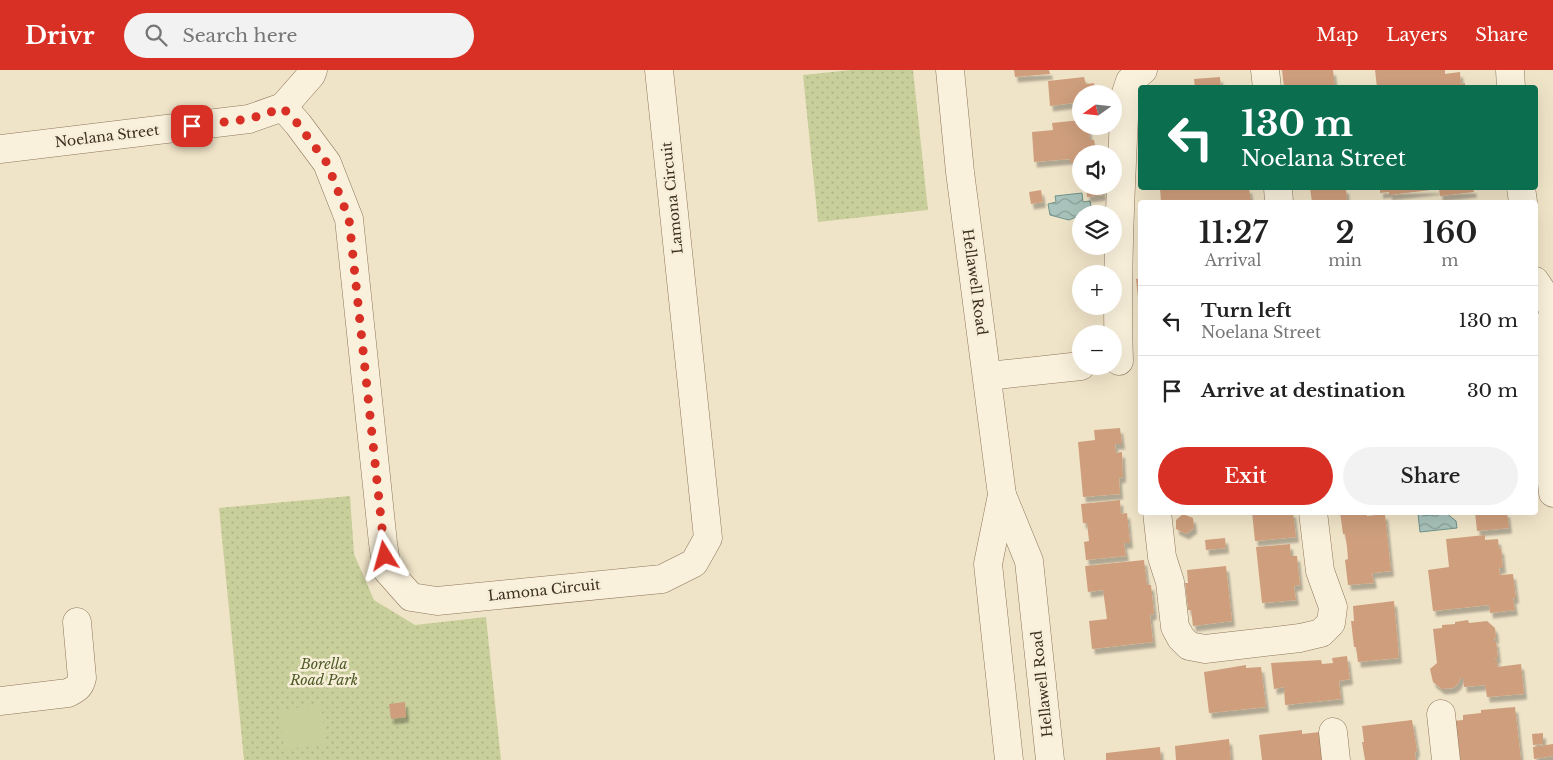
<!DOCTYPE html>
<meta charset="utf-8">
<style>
:root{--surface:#fff;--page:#f2f2f2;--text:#222;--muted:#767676;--line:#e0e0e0;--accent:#d93025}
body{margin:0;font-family:"Libre Baskerville",serif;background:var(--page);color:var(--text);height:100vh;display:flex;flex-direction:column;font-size:19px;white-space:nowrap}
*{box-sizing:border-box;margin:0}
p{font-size:16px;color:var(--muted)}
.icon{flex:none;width:28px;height:28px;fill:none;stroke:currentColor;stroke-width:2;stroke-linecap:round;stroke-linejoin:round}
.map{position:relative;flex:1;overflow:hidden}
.drawer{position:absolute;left:1138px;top:130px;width:400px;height:315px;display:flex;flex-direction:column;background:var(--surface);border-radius:5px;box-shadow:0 5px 20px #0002}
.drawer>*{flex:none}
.hud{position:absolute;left:1138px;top:15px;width:400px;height:105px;border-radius:5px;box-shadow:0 5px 20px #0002;background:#0b6e4f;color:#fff;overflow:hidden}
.needle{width:32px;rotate:255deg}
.tools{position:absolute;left:1072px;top:15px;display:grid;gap:10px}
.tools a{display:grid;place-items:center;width:50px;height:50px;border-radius:50%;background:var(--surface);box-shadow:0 5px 20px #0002;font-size:25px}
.pin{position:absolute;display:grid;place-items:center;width:42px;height:42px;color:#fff;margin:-21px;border-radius:10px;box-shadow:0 2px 8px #0006}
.me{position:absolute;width:55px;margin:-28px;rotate:352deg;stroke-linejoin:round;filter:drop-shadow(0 0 4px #0008)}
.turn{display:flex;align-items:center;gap:18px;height:105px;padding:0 20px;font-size:22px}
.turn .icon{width:65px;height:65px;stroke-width:2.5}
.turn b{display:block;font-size:35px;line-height:42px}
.eta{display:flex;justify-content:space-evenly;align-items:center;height:85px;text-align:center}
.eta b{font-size:30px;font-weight:600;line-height:35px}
.button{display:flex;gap:10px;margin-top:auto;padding:10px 20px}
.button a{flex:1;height:58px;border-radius:30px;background:var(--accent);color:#fff;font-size:20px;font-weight:600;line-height:58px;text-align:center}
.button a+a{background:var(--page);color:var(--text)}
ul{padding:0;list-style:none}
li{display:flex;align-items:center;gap:15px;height:70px;padding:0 20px;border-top:1px solid var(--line)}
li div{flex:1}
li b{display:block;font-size:19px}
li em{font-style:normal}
header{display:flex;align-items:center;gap:30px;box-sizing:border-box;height:70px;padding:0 25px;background:var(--accent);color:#fff}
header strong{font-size:24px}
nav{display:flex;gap:28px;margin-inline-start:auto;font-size:18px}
.search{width:350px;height:45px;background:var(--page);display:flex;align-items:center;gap:12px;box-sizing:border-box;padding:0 18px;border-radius:28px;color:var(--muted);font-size:19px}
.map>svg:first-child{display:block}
</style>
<header>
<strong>Drivr</strong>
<div class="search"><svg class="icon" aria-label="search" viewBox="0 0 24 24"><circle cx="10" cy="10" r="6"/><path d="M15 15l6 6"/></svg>Search here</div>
<nav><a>Map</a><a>Layers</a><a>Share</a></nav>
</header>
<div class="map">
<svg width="1553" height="690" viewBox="0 0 1553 690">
<defs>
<pattern id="grass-dots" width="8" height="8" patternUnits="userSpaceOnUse" patternTransform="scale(1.25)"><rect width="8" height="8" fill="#c9cf9b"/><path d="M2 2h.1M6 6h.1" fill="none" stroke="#aeb285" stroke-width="1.8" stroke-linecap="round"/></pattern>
<pattern id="water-waves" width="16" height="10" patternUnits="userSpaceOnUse" patternTransform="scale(1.25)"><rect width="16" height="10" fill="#a9c4bc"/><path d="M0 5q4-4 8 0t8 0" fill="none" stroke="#8ba098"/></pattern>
<filter id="shadow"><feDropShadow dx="3" dy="5.5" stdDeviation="1" flood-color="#0004"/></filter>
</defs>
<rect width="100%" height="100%" fill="#f0e4c8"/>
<g fill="url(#grass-dots)">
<polygon points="851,0 913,0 928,140 818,152 803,5"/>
<polygon points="350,426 354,484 374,530 415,555 486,547 501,690 244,690 219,438"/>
</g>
<polygon fill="#c9cf9b" points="321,635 326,675 284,679 279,640"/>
<g fill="url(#water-waves)" stroke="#6f938a">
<polygon points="1082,123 1083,132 1090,131 1092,141 1081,144 1081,145 1069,150 1050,145 1048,134 1056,132 1055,126"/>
<polygon points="1446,443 1456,451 1457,458 1420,462 1418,444 1422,444 1423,446"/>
</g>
<g fill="#cf9f7d" filter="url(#shadow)">
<polygon points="1014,0 1049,0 1050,4 1015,7"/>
<polygon points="1282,0 1333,0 1335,18 1300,18 1299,15 1284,17"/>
<polygon points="1375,0 1445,0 1445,4 1460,2 1461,14 1465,13 1465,18 1377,18"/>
<polygon points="1084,7 1086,14 1094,13 1096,24 1081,24 1081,32 1050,36 1048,11"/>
<polygon points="1220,7 1221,18 1195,18 1194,9"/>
<polygon points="1081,50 1081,56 1088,56 1090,70 1094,70 1096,79 1091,80 1091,84 1081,84 1081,92 1070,93 1070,89 1034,92 1032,62 1053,60 1052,53"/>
<polygon points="1086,116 1102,116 1103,125 1087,127"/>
<polygon points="1160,118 1249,118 1251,132 1161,132"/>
<polygon points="1310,118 1346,118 1347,132 1312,132"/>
<polygon points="1380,118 1473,118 1474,122 1440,126 1439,119 1389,125 1389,122 1380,123"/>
<polygon points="1041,120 1043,132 1031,134 1029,122"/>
<polygon points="1140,208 1140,236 1139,236 1136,209"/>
<polygon points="1120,358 1122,374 1115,374 1116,383 1122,382 1123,407 1119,408 1120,424 1083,427 1078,372 1095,370 1094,360"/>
<polygon points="1120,430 1121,444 1127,443 1130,473 1124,473 1126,486 1086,490 1084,472 1089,471 1087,453 1083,453 1081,434"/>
<polygon points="1252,442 1293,442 1296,467 1255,471"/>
<polygon points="1340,442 1367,442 1367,446 1385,444 1391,501 1372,503 1374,513 1348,515 1345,490 1348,489 1347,477 1345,464 1343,464"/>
<polygon points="1475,442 1507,442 1509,458 1477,461"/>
<polygon points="1183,444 1193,448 1194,458 1186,464 1176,459 1176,450"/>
<polygon points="1485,465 1485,470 1498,469 1499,479 1501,478 1503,498 1499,498 1500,505 1513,504 1516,528 1513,528 1515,540 1490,543 1489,535 1433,541 1428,500 1449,497 1446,469"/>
<polygon points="1225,468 1226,478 1206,480 1205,470"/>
<polygon points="1290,474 1291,486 1297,486 1300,515 1294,516 1296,530 1262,533 1256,477"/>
<polygon points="1144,490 1147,515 1151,515 1154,544 1150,545 1153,572 1092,579 1089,551 1107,549 1103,520 1088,522 1085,496"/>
<polygon points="1226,496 1232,551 1193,556 1191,540 1188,540 1185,513 1188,513 1187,500"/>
<polygon points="1394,531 1399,588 1358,592 1356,577 1354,577 1351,551 1354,551 1353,536"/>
<polygon points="1468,550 1469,553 1487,551 1495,558 1496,567 1493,571 1496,571 1498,588 1494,588 1497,590 1497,597 1521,594 1524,624 1487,627 1485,615 1464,617 1463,608 1461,608 1458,614 1453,618 1442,619 1433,612 1430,599 1437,593 1433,559 1442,558 1442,555 1455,554 1455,552"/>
<polygon points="1347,586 1350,609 1339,611 1341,629 1285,635 1284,617 1274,619 1271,593 1321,590 1322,594 1333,593 1332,588"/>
<polygon points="1246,595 1246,598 1261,597 1266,637 1209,643 1204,602"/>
<polygon points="405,632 406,647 391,649 389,634"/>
<polygon points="1515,637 1521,690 1457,690 1453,651 1463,650 1463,645 1481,643 1481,640"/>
<polygon points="1412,650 1417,681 1415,682 1416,690 1365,690 1362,672 1364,672 1362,656"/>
<polygon points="1302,660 1302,664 1320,662 1322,690 1262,690 1259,665"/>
<polygon points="1543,663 1543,674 1533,675 1532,664"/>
<polygon points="1229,669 1231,690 1176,690 1175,676"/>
<polygon points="1553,674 1553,686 1534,689 1533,677"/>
<polygon points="1160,677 1161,690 1106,690 1106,683"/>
</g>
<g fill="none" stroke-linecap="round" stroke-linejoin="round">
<g stroke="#8d765c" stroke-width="29">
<g id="minor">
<polyline points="950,0 960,102 1002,425 1029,491 1050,690"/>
<polyline points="1265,0 1267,18"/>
<polyline points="1510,0 1511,18"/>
<polyline points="283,37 298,54 327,93 349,149 383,473 387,500 411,527 437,531 662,509 694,493 708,468 659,0"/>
<polyline points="0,79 249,49 283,37 311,5 313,0"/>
<polyline points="1278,118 1279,132"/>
<polyline points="1521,118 1523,132"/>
<polyline points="1535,211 1553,238"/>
<polyline points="1553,243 1539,289 1553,423"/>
<path d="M1119,291C1116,203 1121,114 1125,26L1130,11L1143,0"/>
<polyline points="988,306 1081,296"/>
<polyline points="1002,425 988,494 1009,690"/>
<polyline points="1157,442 1162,487 1170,512 1175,557 1181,568 1189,576 1205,579 1300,568 1321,563 1331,553 1333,537 1320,501 1313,442"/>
<path d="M0,631L68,623C76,619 80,617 82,608L77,552"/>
<polyline points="1441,644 1446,690"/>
<polyline points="1333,662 1336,690"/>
</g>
</g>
<use href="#minor" stroke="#faf1dc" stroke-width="28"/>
</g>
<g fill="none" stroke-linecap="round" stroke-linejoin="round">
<polyline stroke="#d93025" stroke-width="9" stroke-dasharray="0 16.2" points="192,56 249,49 283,38 298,54 327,93 349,149 385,486"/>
</g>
<g text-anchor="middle" stroke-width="5" stroke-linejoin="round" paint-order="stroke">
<g font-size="14" fill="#3d2e20" stroke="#f7eed8">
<text transform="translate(107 66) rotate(-7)" y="5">Noelana Street</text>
<text transform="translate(672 128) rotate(-96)" y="5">Lamona Circuit</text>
<text transform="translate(975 212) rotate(82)" y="5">Hellawell Road</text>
<text transform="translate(544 520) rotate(-6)" y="5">Lamona Circuit</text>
<text transform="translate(1042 614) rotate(-96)" y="5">Hellawell Road</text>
</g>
<g font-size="14" font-style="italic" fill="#4d5a26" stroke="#f7eed8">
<text x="324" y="599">Borella<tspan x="324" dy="16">Road Park</tspan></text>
</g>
</g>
</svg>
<div class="tools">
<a><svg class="needle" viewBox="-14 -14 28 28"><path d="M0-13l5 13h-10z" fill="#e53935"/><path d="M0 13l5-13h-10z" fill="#767676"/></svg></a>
<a><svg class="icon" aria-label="sound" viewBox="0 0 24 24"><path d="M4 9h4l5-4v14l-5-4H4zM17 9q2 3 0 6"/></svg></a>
<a><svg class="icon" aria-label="layers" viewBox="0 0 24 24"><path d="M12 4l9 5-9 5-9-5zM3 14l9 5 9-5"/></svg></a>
<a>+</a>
<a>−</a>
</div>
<div class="pin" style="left:192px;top:56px;background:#d93025"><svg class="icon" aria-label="arrive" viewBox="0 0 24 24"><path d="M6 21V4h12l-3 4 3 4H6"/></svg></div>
<svg class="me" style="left:385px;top:486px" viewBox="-20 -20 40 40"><path d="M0-17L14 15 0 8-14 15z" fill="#d93025" stroke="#fff" stroke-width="4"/></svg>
<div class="hud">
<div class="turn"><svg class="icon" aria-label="left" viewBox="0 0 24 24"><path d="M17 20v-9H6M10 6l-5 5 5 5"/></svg><div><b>130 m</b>Noelana Street</div></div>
</div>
<section class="drawer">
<div class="eta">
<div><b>11:27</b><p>Arrival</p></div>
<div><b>2</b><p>min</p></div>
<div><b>160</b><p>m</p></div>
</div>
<ul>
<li><svg class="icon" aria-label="left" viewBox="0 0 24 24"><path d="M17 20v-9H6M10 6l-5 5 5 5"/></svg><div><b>Turn left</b><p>Noelana Street</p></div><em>130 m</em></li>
<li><svg class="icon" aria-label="arrive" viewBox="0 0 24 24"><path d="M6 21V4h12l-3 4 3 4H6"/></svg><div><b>Arrive at destination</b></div><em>30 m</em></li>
</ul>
<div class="button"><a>Exit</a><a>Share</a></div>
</section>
</div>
